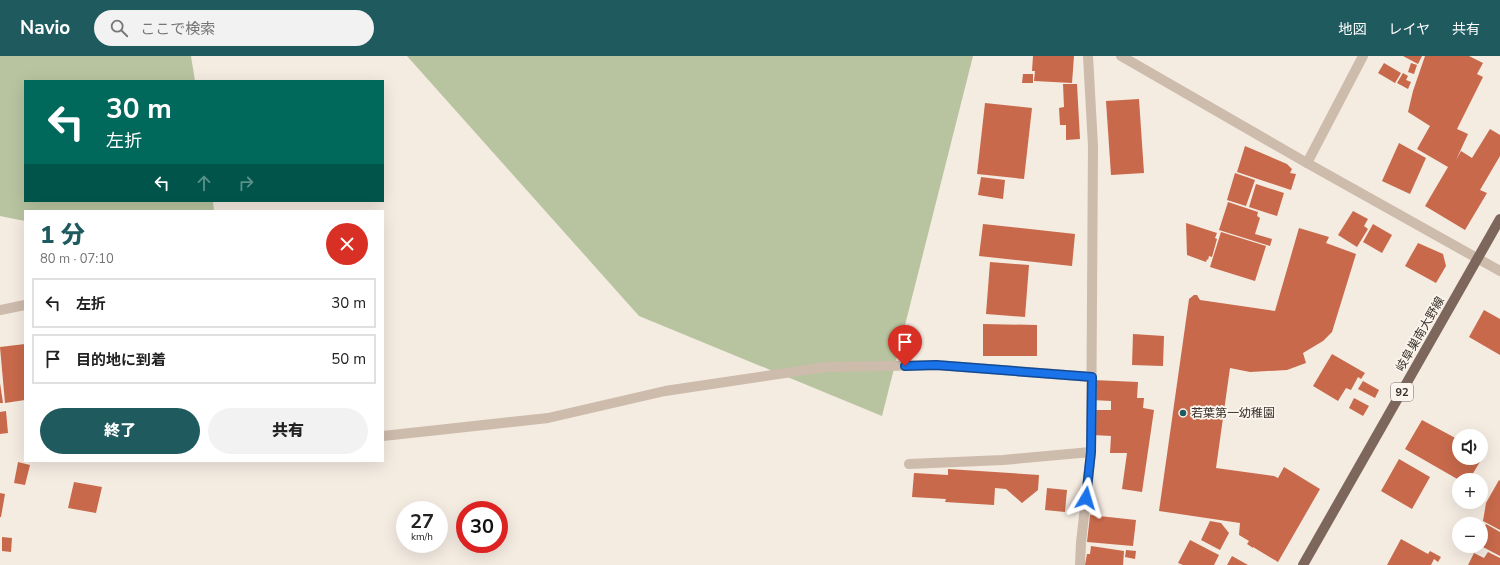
<!DOCTYPE html>
<html lang="ja">
<meta charset="utf-8">
<style>
:root{--surface:#fff;--page:#f2f2f2;--text:#222;--muted:#767676;--line:#e0e0e0;--accent:#1f5a5e}
body{margin:0;font-family:"Nunito Sans","Noto Sans JP",sans-serif;background:var(--page);color:var(--text);height:100vh;display:flex;flex-direction:column;font-size:15px;white-space:nowrap}
*{box-sizing:border-box;margin:0}
p{font-size:13px;color:var(--muted)}
.icon{flex:none;width:22px;height:22px;fill:none;stroke:currentColor;stroke-width:2;stroke-linecap:round;stroke-linejoin:round}
.map{position:relative;flex:1;overflow:hidden}
.drawer{position:absolute;left:24px;top:154px;width:360px;height:252px;display:flex;flex-direction:column;background:var(--surface);border-radius:0px;box-shadow:0 4px 16px #0002}
.drawer>*{flex:none}
.hud{position:absolute;left:24px;top:24px;width:360px;height:122px;border-radius:0px;box-shadow:0 4px 16px #0002;background:#00695c;color:#fff;overflow:hidden}
.fabs{position:absolute;left:1452px;top:373px;display:grid;gap:8px}
.fabs a{display:grid;place-items:center;width:36px;height:36px;border-radius:50%;background:var(--surface);box-shadow:0 4px 16px #0002;font-size:20px}
.speed{position:absolute;left:396px;top:445px;display:flex;gap:8px;font-size:20px;font-weight:700;text-align:center}
.speed>*{display:grid;place-content:center;width:52px;height:52px;border-radius:50%;background:var(--surface);box-shadow:0 4px 16px #0002;line-height:1}
.speed small{font-size:10px;font-weight:400}
.speed .limit{border:6px solid #d22;background:#fff;color:#111}
.pin{position:absolute;display:grid;place-items:center;width:34px;height:34px;color:#fff;margin:-41px -17px;border-radius:50% 50% 50% 0;rotate:-45deg;box-shadow:0 0 4px #0007}
.pin .icon{rotate:45deg}
.me{position:absolute;width:44px;margin:-22px;rotate:7deg;stroke-linejoin:round;filter:drop-shadow(0 0 3px #0008)}
.turn{display:flex;align-items:center;gap:14px;height:84px;padding:0 16px;font-size:18px}
.turn .icon{width:52px;height:52px;stroke-width:2.5}
.turn b{display:block;font-size:28px;line-height:34px}
.lanes{display:flex;align-items:center;height:38px;padding:0 16px;background:#0003;justify-content:center;gap:20px;direction:ltr}
.lanes .off{opacity:.35}
.round{display:grid;place-items:center;flex:none;width:42px;height:42px;border-radius:21px;background:var(--page)}
.headline{display:flex;align-items:center;justify-content:space-between;height:68px;padding:0 16px}
h1{font-size:24px;font-weight:800;line-height:30px;color:var(--accent)}
.button{display:flex;gap:8px;margin-top:auto;padding:8px 16px}
.button a{flex:1;height:46px;border-radius:24px;background:var(--accent);color:#fff;font-size:16px;font-weight:800;line-height:46px;text-align:center}
.button a+a{background:var(--page);color:var(--text)}
ul{padding:0;list-style:none}
li{display:flex;align-items:center;gap:12px;height:50px;margin:0 8px 6px;padding:0 8px;border:2px solid var(--line);border-radius:0px}
li div{flex:1}
li b{display:block;font-size:15px}
li em{font-style:normal}
header{display:flex;align-items:center;gap:24px;box-sizing:border-box;height:56px;padding:0 20px;background:var(--accent);color:#fff}
header strong{font-size:19px}
nav{display:flex;gap:22px;margin-inline-start:auto;font-size:14px}
.search{width:280px;height:36px;background:var(--page);display:flex;align-items:center;gap:10px;box-sizing:border-box;padding:0 14px;border-radius:22px;color:var(--muted);font-size:15px}
.map>svg:first-child{display:block}
</style>
<header>
<strong>Navio</strong>
<div class="search"><svg class="icon" aria-label="search" viewBox="0 0 24 24"><circle cx="10" cy="10" r="6"/><path d="M15 15l6 6"/></svg>ここで検索</div>
<nav><a>地図</a><a>レイヤ</a><a>共有</a></nav>
</header>
<div class="map">
<svg width="1500" height="509" viewBox="0 0 1500 509">
<rect width="100%" height="100%" fill="#f4ebe1"/>
<g fill="#b8c4a0">
<polygon points="0,0 191,0 195,25 25,25 25,145 213,145 214,155 25,155 25,165 0,160"/>
<polygon points="407,0 973,0 882,360 639,260"/>
</g>
<g fill="#c8694b">
<polygon points="1033,0 1074,0 1072,27 1034,25 1035,15 1032,15"/>
<polygon points="1403,0 1422,0 1418,8"/>
<polygon points="1425,0 1469,0 1483,7 1477,18 1483,21 1457,73 1468,78 1456,104 1461,95 1472,102 1490,73 1500,79 1500,100 1480,134 1487,137 1465,174 1425,150 1448,111 1417,93 1430,70 1408,56 1413,35"/>
<polygon points="1384,7 1401,17 1395,27 1378,17"/>
<polygon points="1411,7 1417,9 1414,18 1408,16"/>
<polygon points="1403,17 1408,20 1406,24 1411,26 1408,33 1397,27"/>
<polygon points="1023,18 1033,18 1033,27 1022,27"/>
<polygon points="1063,28 1077,28 1080,83 1066,84 1066,69 1060,69 1059,52 1064,51"/>
<polygon points="1139,43 1144,117 1111,119 1106,45"/>
<polygon points="985,47 1032,52 1024,123 977,118"/>
<polygon points="1399,87 1426,102 1410,138 1382,125"/>
<polygon points="1245,90 1287,108 1292,113 1290,117 1296,118 1291,134 1237,116"/>
<polygon points="1235,117 1255,124 1246,150 1227,144"/>
<polygon points="981,121 1005,124 1003,143 978,139"/>
<polygon points="1256,128 1284,137 1277,160 1249,151"/>
<polygon points="1228,146 1258,156 1257,160 1260,162 1255,178 1272,183 1270,190 1219,174"/>
<polygon points="1353,155 1368,163 1364,170 1368,173 1357,191 1338,179"/>
<polygon points="1186,167 1217,177 1215,182 1217,183 1212,201 1209,200 1208,204 1207,203 1206,206 1187,199"/>
<polygon points="983,168 1075,178 1072,210 979,200"/>
<polygon points="1373,168 1392,179 1382,197 1363,186"/>
<polygon points="1299,172 1329,181 1326,187 1356,198 1332,276 1323,285 1303,297 1306,307 1287,314 1250,316 1230,312 1216,412 1274,420 1278,422 1284,411 1320,433 1278,506 1253,491 1253,492 1247,488 1249,485 1239,479 1240,467 1159,455 1189,243 1194,239 1197,239 1200,244 1275,255"/>
<polygon points="1221,176 1266,190 1255,225 1210,211"/>
<polygon points="1418,187 1443,198 1446,210 1436,227 1405,210"/>
<polygon points="990,206 1029,209 1025,261 986,258"/>
<polygon points="1484,254 1500,263 1500,299 1469,281"/>
<polygon points="983,268 1037,269 1037,300 983,300"/>
<polygon points="1133,278 1164,280 1163,310 1132,309"/>
<polygon points="25,288 25,344 5,347 0,291"/>
<polygon points="1332,298 1365,317 1361,323 1358,321 1351,334 1346,332 1338,345 1313,330"/>
<polygon points="1093,324 1138,326 1137,342 1144,342 1143,352 1154,354 1142,436 1122,433 1127,397 1110,397 1111,380 1093,379 1095,354 1111,354 1111,345 1092,344"/>
<polygon points="1363,325 1379,334 1375,342 1358,333"/>
<polygon points="0,327 3,347 0,347"/>
<polygon points="1354,342 1369,350 1363,360 1349,352"/>
<polygon points="6,355 8,377 0,378 0,356"/>
<polygon points="1422,364 1459,384 1459,402 1478,402 1481,404 1469,424 1459,424 1405,393"/>
<polygon points="1399,403 1430,421 1412,453 1381,435"/>
<polygon points="18,406 30,409 25,429 14,427"/>
<polygon points="948,413 1039,419 1038,434 1022,447 1006,433 995,432 994,449 945,446 946,443 912,441 914,417 948,419"/>
<polygon points="1499,424 1500,425 1500,474 1483,465 1486,447"/>
<polygon points="74,426 102,431 96,457 68,452"/>
<polygon points="1047,432 1067,434 1065,456 1045,454"/>
<polygon points="0,437 5,438 1,461 0,461"/>
<polygon points="1090,459 1136,464 1133,490 1087,486"/>
<polygon points="1210,465 1221,467 1229,477 1220,494 1201,484"/>
<polygon points="1486,468 1500,476 1500,500 1481,490 1481,477"/>
<polygon points="2,481 12,482 11,496 2,495"/>
<polygon points="1401,483 1428,498 1430,495 1441,501 1438,506 1434,503 1431,509 1387,509"/>
<polygon points="1190,484 1219,499 1214,509 1183,509 1178,507"/>
<polygon points="1091,490 1124,495 1123,509 1085,509 1087,498 1090,498"/>
<polygon points="1126,494 1136,495 1135,503 1125,501"/>
<polygon points="1488,496 1500,502 1500,509 1468,509 1474,497 1484,502"/>
<polygon points="1232,500 1248,509 1227,509"/>
</g>
<g fill="none" stroke-linecap="round" stroke-linejoin="round">
<g stroke="#cdbbac" stroke-width="10">
<polyline points="1121,0 1307,107 1500,215"/>
<polyline points="1307,107 1363,0"/>
<polyline points="0,254 25,249"/>
<polyline points="383,380 548,362 665,335 826,311 937,309 1092,321"/>
<polyline points="909,408 1003,404 1091,396"/>
<polyline points="1080,509 1081,487 1091,396 1093,90 1088,0"/>
</g>
<polyline stroke="#7d675c" stroke-width="10" points="1303,509 1500,163"/>
</g>
<g fill="none" stroke-linecap="round" stroke-linejoin="round">
<g stroke="#114b97" stroke-width="10">
<polyline id="route" points="905,310 936,309 1092,321 1091,396 1086,442"/>
</g>
<use href="#route" stroke="#1a73e8" stroke-width="7"/>
</g>
<circle fill="#1f5a5e" stroke="#fbf5ee" stroke-width="1.5" cx="1183" cy="357" r="4"/>
<g text-anchor="middle" stroke-width="3.5" stroke-linejoin="round" paint-order="stroke">
<rect fill="#fbf5ee" stroke="#756b66" stroke-width="1" x="1391" y="327" width="22" height="18" rx="3"/>
<g font-size="11" font-weight="bold" fill="#3b302b">
<text x="1402" y="340">92</text>
</g>
<g font-size="12" fill="#3b302b" stroke="#fbf5ee">
<text transform="translate(1420 278) rotate(-60)" y="4">岐阜巣南大野線</text>
</g>
<g font-size="12" fill="#3b302b" stroke="#fbf5ee" text-anchor="start">
<text x="1191" y="361">若葉第一幼稚園</text>
</g>
</g>
</svg>
<div class="fabs">
<a><svg class="icon" aria-label="sound" viewBox="0 0 24 24"><path d="M4 9h4l5-4v14l-5-4H4zM17 9q2 3 0 6"/></svg></a>
<a>+</a>
<a>−</a>
</div>
<div class="speed"><div>27<small>km/h</small></div><div class="limit">30</div></div>
<div class="pin" style="left:905px;top:310px;background:#d93025"><svg class="icon" aria-label="arrive" viewBox="0 0 24 24"><path d="M6 21V4h12l-3 4 3 4H6"/></svg></div>
<svg class="me" style="left:1086px;top:442px" viewBox="-20 -20 40 40"><path d="M0-17L14 15 0 8-14 15z" fill="#1a73e8" stroke="#fff" stroke-width="4"/></svg>
<div class="hud">
<div class="turn"><svg class="icon" aria-label="left" viewBox="0 0 24 24"><path d="M17 20v-9H6M10 6l-5 5 5 5"/></svg><div><b>30 m</b>左折</div></div>
<div class="lanes"><svg class="icon" aria-label="left" viewBox="0 0 24 24"><path d="M17 20v-9H6M10 6l-5 5 5 5"/></svg><svg class="icon off" aria-label="ahead" viewBox="0 0 24 24"><path d="M12 20V5M6 11l6-6 6 6"/></svg><svg class="icon off" aria-label="right" viewBox="0 0 24 24"><path d="M7 20v-9h11M14 6l5 5-5 5"/></svg></div>
</div>
<section class="drawer">
<div class="headline"><div><h1>1 分</h1><p>80 m · 07:10</p></div><a class="round" style="background:#d93025;color:#fff"><svg class="icon" aria-label="close" viewBox="0 0 24 24"><path d="M6 6l12 12M18 6L6 18"/></svg></a></div>
<ul>
<li><svg class="icon" aria-label="left" viewBox="0 0 24 24"><path d="M17 20v-9H6M10 6l-5 5 5 5"/></svg><div><b>左折</b></div><em>30 m</em></li>
<li><svg class="icon" aria-label="arrive" viewBox="0 0 24 24"><path d="M6 21V4h12l-3 4 3 4H6"/></svg><div><b>目的地に到着</b></div><em>50 m</em></li>
</ul>
<div class="button"><a>終了</a><a>共有</a></div>
</section>
</div>
